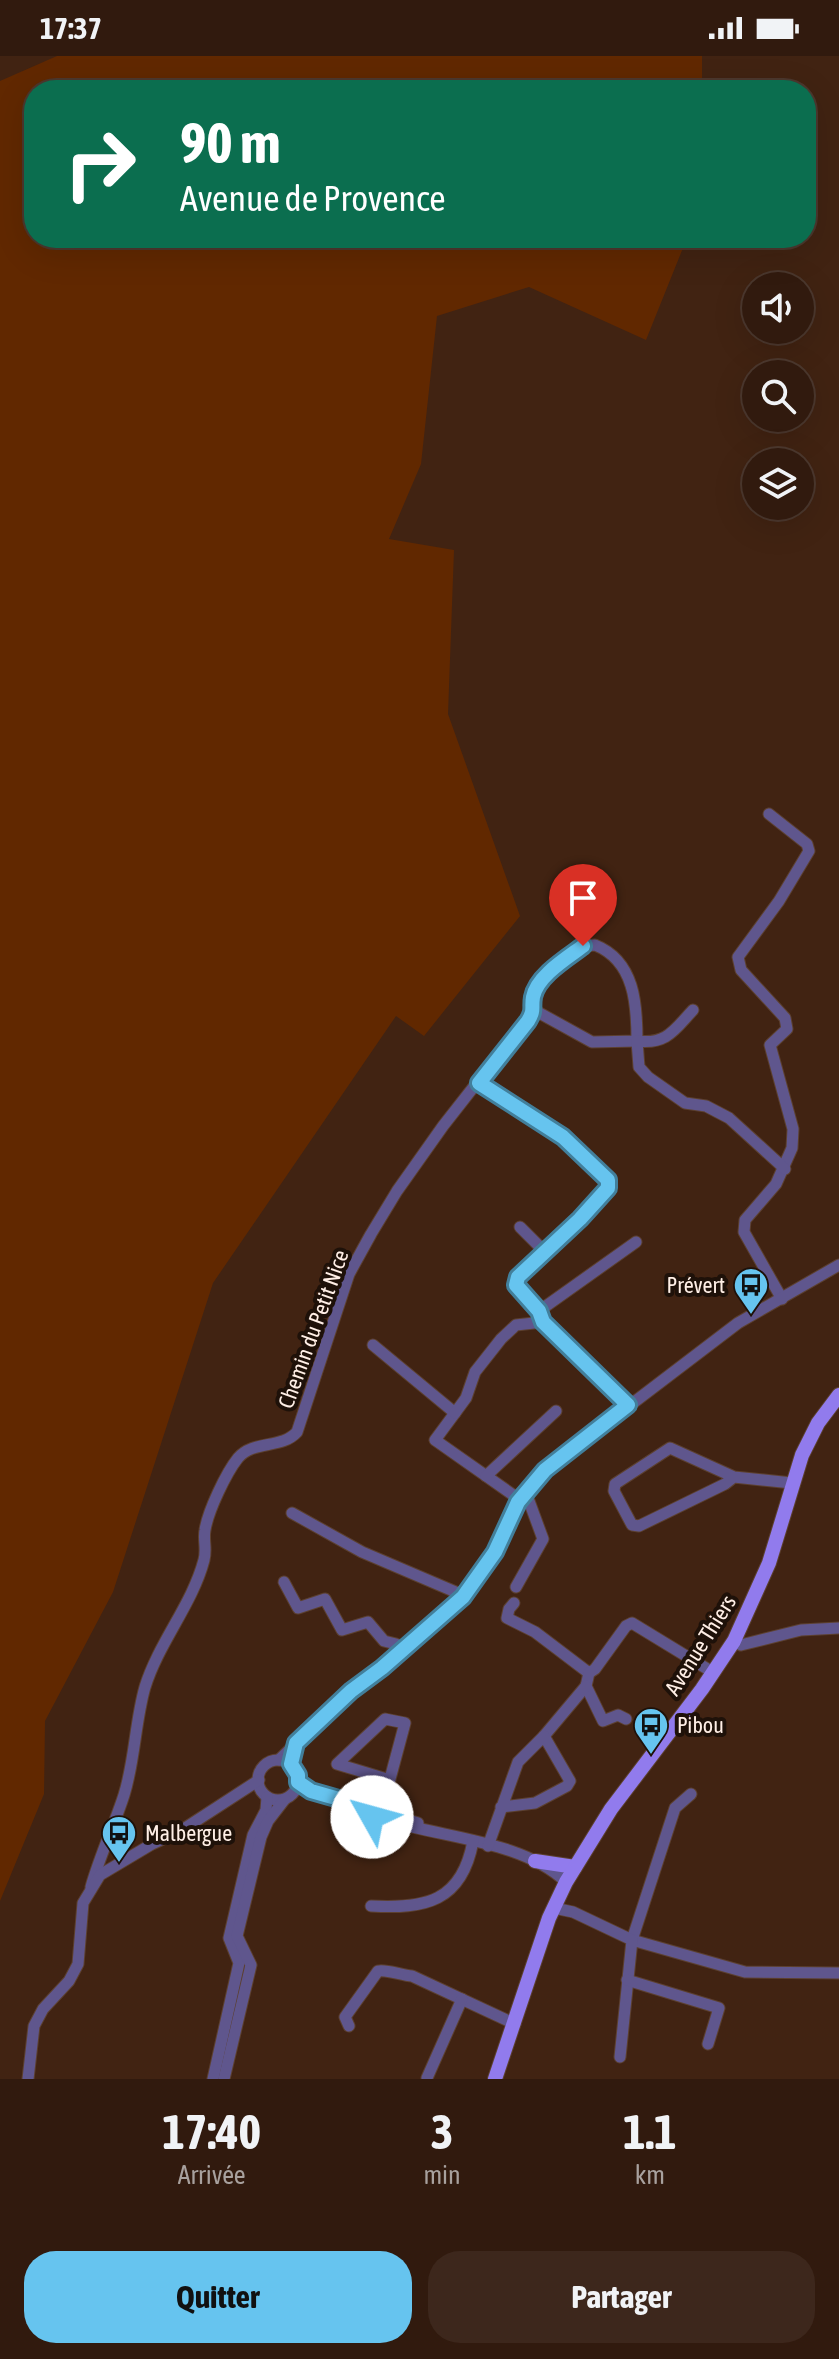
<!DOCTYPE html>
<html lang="fr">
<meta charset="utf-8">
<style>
:root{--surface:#311a0e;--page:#3d271c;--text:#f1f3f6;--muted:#a8a19e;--line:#4c382e;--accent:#66c4ef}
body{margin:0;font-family:"Asap Condensed",sans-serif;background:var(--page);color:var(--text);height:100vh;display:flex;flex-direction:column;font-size:30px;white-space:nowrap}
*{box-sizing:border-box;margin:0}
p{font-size:26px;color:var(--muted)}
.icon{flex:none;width:44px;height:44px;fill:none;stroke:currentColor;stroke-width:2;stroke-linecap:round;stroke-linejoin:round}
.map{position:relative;height:2023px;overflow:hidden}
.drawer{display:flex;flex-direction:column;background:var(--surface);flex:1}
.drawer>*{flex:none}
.top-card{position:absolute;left:24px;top:24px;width:792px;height:168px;border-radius:32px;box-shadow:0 8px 32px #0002,0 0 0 2px var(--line);background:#0b6e4f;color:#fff;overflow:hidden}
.fabs{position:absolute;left:742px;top:216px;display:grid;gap:16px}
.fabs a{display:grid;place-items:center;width:72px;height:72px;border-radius:50%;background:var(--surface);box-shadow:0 8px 32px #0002,0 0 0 2px var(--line);font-size:40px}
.pin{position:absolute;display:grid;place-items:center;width:68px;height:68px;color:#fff;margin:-82px -34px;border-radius:50% 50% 50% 0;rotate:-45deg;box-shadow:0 0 8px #0007}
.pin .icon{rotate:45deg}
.me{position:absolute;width:88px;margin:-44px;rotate:308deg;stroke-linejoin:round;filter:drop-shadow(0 0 6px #0008)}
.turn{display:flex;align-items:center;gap:28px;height:168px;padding:0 24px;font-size:36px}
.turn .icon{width:104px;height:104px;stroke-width:2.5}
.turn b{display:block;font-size:56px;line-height:68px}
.eta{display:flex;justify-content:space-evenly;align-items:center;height:136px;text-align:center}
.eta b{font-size:48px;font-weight:700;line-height:56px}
.primary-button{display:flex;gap:16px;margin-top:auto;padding:16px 24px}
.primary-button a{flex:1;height:92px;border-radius:32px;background:var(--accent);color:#111;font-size:32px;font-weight:700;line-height:92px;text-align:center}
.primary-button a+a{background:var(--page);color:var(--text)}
.status{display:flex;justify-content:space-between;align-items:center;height:56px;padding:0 40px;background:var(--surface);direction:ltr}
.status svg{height:22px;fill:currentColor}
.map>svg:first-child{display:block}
</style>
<div class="status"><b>17:37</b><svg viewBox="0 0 49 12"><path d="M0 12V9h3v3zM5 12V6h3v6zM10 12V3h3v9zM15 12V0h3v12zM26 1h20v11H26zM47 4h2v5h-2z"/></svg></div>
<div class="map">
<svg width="839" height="2023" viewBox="0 0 839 2023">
<rect width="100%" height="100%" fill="#412312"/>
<polygon fill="#612800" points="57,0 702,0 702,34 34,34 34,182 687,182 646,284 529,231 437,260 421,408 389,483 454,494 448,658 520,860 424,980 396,960 213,1227 113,1536 45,1665 44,1738 0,1845 0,25"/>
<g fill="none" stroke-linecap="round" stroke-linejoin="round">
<g stroke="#5c4030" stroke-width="13">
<g id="minor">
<polyline points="769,758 807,788 809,795 779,845 738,901 741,914 785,962 787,973 770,989 793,1073 792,1092 776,1128 745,1164 744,1176 782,1243"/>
<path d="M595,889C635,905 637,949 637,985L592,986L534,954L533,939L542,924L583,890Z"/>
<path d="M693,954C675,973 667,989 637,985L639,1011L648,1021L685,1047L706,1050L729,1062L785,1113"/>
<polyline points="479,1027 563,1081 608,1124 608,1132 580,1163 518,1221 516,1229 539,1255 543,1266 628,1349"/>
<polyline points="520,1171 545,1196"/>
<polyline points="539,1255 636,1186"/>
<polyline points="373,1289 455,1357 435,1384 516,1441 529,1445 543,1483 516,1531"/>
<polyline points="455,1357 466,1342 475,1316 501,1283 516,1269 543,1266"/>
<polyline points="486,1420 556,1355"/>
<polyline points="734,1421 725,1428 639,1470 632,1469 614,1435 615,1428 670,1392 734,1421 792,1427"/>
<polyline points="292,1457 362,1496 458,1537 463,1541"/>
<polyline points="284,1526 298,1552 325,1543 342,1574 368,1566 384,1585 396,1588 401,1593"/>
<polyline points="514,1547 509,1553 507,1562 535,1576 589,1617"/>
<polyline points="734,1585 741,1589 801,1574 839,1572"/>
<polyline points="351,1635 382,1612 463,1541 495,1496 520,1443 545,1414 738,1267 839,1209"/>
<polyline points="626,1663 618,1659 603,1665 586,1630 589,1617 595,1613 626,1570 632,1567 714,1617"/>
<polyline points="544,1680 586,1630"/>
<polyline points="279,1704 355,1630"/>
<circle cx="278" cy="1724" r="20"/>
<polyline points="298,1726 311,1735 348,1748"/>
<polyline points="691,1738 675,1752 632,1884 745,1916 839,1917"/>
<path d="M343,1746C408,1784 512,1775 566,1826"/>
<polyline points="377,1754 418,1767"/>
<polyline points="379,1764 405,1667 385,1663 337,1708 390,1724"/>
<polyline points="488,1790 518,1706 544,1680 570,1725 567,1730 535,1747 501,1751"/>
<path d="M91,1831C100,1799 114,1770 124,1739C135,1704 135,1666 145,1631C159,1586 192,1549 204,1504C207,1493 203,1484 205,1474C208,1455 226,1417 238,1402C253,1384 282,1393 297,1376L349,1218L371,1178L397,1135L443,1070L534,954"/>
<path d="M371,1850C425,1853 462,1846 473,1785"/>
<polyline points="554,1852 573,1856 632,1884 620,2001"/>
<polyline points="627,1924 719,1952 708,1988"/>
<path d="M349,1970L345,1961L378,1915C386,1913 401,1919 412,1920L515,1968"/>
<polyline points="427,2022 462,1943"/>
<polyline points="28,2023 34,1970 43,1953 69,1925 78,1908 83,1847 100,1819 152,1788 182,1774 259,1724"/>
<polyline points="213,2023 239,1907 229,1882 253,1779 266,1754 267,1741"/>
<polyline points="224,2023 251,1909 237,1880 261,1781 268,1765 285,1743"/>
</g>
</g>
<g stroke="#5c4030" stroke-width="16">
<g id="major">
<polyline points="535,1805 575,1811"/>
<polyline points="495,2023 549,1862 566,1826 611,1753 702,1633 734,1585 769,1507 802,1399 818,1367 839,1339"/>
</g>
</g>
<use href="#minor" stroke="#5f568d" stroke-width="11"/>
<use href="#major" stroke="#917bed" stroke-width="14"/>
</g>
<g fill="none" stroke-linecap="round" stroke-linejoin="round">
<g stroke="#427f9b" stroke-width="20">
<path id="route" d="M372,1761L379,1764L381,1755L311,1735L298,1726V1719L291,1708L296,1687L351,1635L382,1612L463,1541L495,1496L518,1446L545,1414L628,1349L543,1266L539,1255L516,1229L518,1221L580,1163L608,1132V1124L563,1081L479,1027L528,965C535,953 531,953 533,941C537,920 567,902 583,890"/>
</g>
<use href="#route" stroke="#66c4ef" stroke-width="14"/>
</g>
<defs>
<g id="bus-pin" transform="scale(1.8)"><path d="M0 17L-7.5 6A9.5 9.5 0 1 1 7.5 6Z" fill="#66c4ef" stroke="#1e1109"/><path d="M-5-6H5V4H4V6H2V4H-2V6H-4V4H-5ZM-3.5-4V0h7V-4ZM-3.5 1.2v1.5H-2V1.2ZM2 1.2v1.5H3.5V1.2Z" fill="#111"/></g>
</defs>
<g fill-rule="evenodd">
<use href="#bus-pin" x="751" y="1229"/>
<use href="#bus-pin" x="651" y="1669"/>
<use href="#bus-pin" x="119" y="1777"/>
</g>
<g text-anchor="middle" stroke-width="8" stroke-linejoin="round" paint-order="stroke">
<g font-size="22" fill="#ffefe6" stroke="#1e1109" text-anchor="start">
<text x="725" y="1237" text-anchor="end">Prévert</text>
<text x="677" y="1677">Pibou</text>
<text x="145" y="1785">Malbergue</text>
</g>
<g font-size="22" fill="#ffefe6" stroke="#1e1109">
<text transform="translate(313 1273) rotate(-70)" y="8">Chemin du Petit Nice</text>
<text transform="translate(700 1589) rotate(-58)" y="8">Avenue Thiers</text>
</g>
</g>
</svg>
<div class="fabs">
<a><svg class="icon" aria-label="sound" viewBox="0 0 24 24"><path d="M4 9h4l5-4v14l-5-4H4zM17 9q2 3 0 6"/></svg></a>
<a><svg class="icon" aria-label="search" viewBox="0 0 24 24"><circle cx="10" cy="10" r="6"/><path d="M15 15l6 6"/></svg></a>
<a><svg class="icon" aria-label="layers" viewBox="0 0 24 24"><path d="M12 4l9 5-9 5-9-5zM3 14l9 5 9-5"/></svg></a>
</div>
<div class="pin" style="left:583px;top:890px;background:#d93025"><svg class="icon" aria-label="arrive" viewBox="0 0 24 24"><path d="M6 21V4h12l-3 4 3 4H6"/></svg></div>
<svg class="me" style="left:372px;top:1761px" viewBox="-20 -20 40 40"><circle r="19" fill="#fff"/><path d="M0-13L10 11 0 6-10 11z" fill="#66c4ef"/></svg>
<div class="top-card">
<div class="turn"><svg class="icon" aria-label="right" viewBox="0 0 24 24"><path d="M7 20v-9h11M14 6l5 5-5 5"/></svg><div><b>90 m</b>Avenue de Provence</div></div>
</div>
</div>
<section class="drawer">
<div class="eta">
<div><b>17:40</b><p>Arrivée</p></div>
<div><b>3</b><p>min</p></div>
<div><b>1.1</b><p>km</p></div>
</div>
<div class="primary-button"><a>Quitter</a><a>Partager</a></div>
</section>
